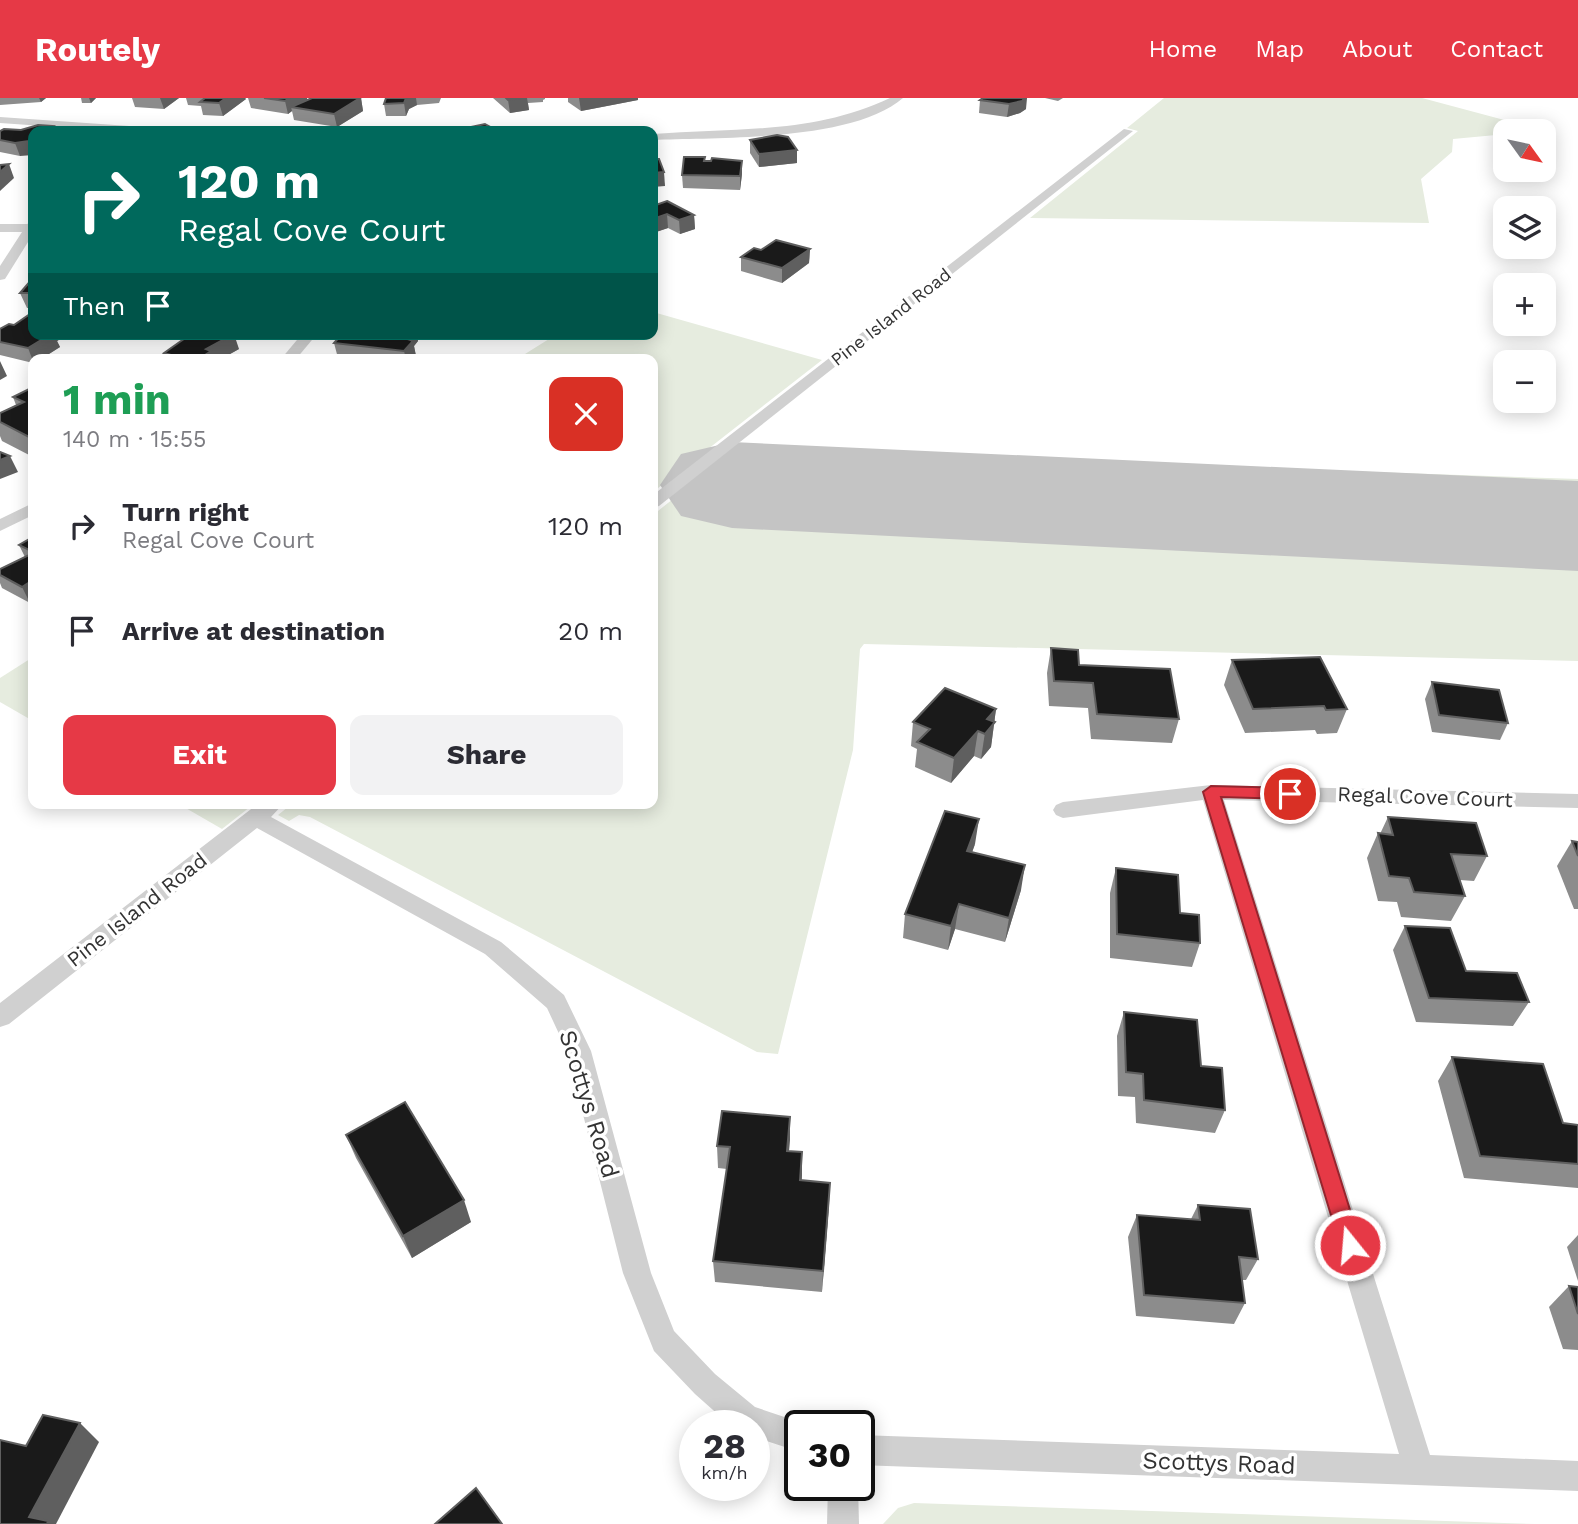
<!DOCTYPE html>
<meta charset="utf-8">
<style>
:root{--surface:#fff;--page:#f2f2f3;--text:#2b2b33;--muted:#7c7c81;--accent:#e63946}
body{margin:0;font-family:"Work Sans",sans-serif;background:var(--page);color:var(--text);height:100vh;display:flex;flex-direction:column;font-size:26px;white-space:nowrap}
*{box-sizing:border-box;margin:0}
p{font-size:23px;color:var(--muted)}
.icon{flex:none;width:38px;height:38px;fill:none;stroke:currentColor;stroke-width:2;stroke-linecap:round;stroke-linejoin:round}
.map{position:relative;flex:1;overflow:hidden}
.panel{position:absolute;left:28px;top:256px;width:630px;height:455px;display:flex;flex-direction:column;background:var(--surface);border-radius:14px;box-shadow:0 4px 18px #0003}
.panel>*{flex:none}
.banner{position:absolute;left:28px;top:28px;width:630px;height:214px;border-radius:14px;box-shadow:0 4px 18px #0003;background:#00695c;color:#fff;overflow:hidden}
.needle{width:46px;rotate:123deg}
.controls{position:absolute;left:1493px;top:21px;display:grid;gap:14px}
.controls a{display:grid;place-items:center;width:63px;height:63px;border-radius:14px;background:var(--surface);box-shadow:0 4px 18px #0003;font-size:35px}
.speed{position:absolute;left:679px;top:1312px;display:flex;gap:14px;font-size:35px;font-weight:700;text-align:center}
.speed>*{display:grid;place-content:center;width:91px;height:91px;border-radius:50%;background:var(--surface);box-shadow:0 4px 18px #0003;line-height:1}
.speed small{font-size:18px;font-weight:400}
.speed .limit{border:4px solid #111;border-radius:10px;background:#fff;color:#111}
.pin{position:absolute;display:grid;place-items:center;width:60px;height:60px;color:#fff;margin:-30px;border:4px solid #fff;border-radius:50%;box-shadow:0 2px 7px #0007}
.me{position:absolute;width:77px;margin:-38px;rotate:343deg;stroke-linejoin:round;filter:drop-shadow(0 0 5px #0008)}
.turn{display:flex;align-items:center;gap:24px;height:147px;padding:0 35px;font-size:32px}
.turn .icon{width:91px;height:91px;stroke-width:2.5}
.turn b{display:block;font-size:49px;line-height:60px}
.then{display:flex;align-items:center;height:66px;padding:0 35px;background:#0003;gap:14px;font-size:26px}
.round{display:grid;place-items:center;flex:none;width:74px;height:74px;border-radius:14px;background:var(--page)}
.overview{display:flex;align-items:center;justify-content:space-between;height:119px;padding:0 35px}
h1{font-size:42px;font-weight:700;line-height:52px;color:#1e9e55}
.primary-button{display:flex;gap:14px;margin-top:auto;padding:14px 35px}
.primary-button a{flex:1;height:80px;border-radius:14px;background:var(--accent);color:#fff;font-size:28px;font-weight:700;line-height:80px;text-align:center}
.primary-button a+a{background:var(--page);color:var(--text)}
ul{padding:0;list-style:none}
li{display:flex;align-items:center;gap:21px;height:105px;padding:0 35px}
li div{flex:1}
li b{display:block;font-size:26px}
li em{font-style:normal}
header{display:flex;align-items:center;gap:42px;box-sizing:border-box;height:98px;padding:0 35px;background:var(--accent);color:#fff}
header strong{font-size:33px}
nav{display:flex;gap:38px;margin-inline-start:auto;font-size:24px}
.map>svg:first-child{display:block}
</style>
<header>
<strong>Routely</strong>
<nav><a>Home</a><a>Map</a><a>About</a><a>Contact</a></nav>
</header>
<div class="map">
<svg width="1578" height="1426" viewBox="0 0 1578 1426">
<rect width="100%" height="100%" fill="#fff"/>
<g fill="#e6ecdf">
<polygon points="1164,0 1422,0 1508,23 1496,37 1453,41 1452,54 1421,81 1429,125 1030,120 1138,33 1127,30"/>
<polygon points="653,214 822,262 653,394 653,261 517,261 557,236 653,236"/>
<polygon points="734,352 1578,381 1578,563 864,546 860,551 853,652 778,956 757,954 310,719 299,717 289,723 278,717 293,705 653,705 653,417"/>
<polygon points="33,559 33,623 0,604 0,580"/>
<polygon points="177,705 255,705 222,731"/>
<polygon points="914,1405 1535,1426 883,1426 898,1410"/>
</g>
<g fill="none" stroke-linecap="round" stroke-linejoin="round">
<polygon fill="#c4c4c4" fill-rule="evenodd" points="732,344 1578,383 1578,473 732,430 681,418 660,387 681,356"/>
<g fill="#d0d0d0" fill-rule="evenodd">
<path d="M890,0H903C852,44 718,39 653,42V36C734,30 815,36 890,0Z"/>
<polygon points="0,19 158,30 163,33 115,33 0,25"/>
<polygon points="1124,31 1133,33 659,408 653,410 653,397"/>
<polygon points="33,123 33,136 5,181 0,182 0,168 22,134 0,134 0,126 27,126"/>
<polygon points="302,236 317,236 296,261 281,261"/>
<polygon points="33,405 33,417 0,433 0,421"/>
<polygon points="1211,687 1578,696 1578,710 1224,702 1430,1357 1578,1363 1578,1393 859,1367 859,1337 1399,1356 1203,702 1063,720 1056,717 1053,712 1056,707 1063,704"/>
<polygon points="259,705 284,705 271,719 501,844 564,897 591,953 651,1175 674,1233 715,1276 755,1309 811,1328 800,1328 800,1354 754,1339 754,1328 731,1328 695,1296 654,1253 623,1175 567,953 547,910 485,856 257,730 9,926 0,929 0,905"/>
<polygon points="828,1388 858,1388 859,1426 827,1426"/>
</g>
</g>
<g fill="#8c8c8c">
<polygon points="0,0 46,0 41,4 0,7"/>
<polygon points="78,0 96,0 91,5 82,5 81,0"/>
<polygon points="132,0 179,0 164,11 135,9"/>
<polygon points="186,0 245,0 246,1 223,18 203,17 201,8 188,7"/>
<polygon points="248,0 307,0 307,2 361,0 363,13 337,29 294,22 292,13 288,16 251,10"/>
<polygon points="386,0 441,0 439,5 417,7 409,11 406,18 386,18 384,6"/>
<polygon points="493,0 545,0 545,1 543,2 543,4 528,5 529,12 510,15"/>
<polygon points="568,0 638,0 638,2 581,13 568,4"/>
<polygon points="983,0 1026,11 1020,15 1007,19 979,15 980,2"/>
<polygon points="1045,0 1063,0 1058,3"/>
<polygon points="53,28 55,33 33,33 20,58 0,54 0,42 21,32"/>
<polygon points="750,42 797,52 797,65 759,69 750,55"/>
<polygon points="705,63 742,76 740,92 683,90 682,77"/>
<polygon points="653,108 694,117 695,131 680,136 668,130 653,135"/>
<polygon points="810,151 809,165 782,185 741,173 741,159 761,152"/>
<polygon points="33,180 33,210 27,210 20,195"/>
<polygon points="0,231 33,236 66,236 67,237 57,243 60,249 41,261 33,261 33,265 0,257"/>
<polygon points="417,236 418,243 414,248 416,258 414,261 347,261 338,260 334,245"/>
<polygon points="239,251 221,261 166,261 164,255"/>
<polygon points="33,291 33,359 2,343 0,338 0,315 16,307 13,299"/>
<polygon points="33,439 33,503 30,505 2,490 0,485 0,471 25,459 19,447"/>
<polygon points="1051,550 1079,567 1179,621 1172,645 1091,641 1088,610 1049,608 1047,575"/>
<polygon points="1232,562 1347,611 1337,635 1317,636 1315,632 1245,635 1224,587"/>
<polygon points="1432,584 1508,625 1500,642 1432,634 1425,601"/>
<polygon points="996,611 991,649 981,661 974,658 951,685 915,669 917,651 911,648 913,624"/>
<polygon points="1388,719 1487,758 1474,783 1460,782 1465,798 1451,823 1401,819 1397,804 1378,803 1367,760 1378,735 1380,736"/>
<polygon points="1572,743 1578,744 1578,811 1574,811 1557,768"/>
<polygon points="975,746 972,754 1021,792 1005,844 955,831 948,852 903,840 905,816"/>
<polygon points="1116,770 1180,815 1200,845 1192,869 1110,860 1110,795"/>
<polygon points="1405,828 1466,873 1529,904 1513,928 1416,924 1393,852"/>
<polygon points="1124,914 1225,1012 1215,1035 1136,1025 1135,999 1118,998 1117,938"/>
<polygon points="1452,959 1563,1025 1578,1027 1578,1090 1464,1080 1438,983"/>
<polygon points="790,1019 789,1053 802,1054 802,1082 829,1107 822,1194 715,1184 713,1163 727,1071 718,1070 717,1048"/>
<polygon points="346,1037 471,1124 412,1160 356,1060"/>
<polygon points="1198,1107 1258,1161 1246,1182 1242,1182 1245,1205 1234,1226 1136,1218 1128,1139 1137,1117 1191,1121"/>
<polygon points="1578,1137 1578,1183 1567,1149"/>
<polygon points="1569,1188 1578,1189 1578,1252 1563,1251 1549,1209"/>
</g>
<g fill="#5f5f5f">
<polygon points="39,0 46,0 41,4"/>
<polygon points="89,0 96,0 91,5"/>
<polygon points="160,0 179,0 164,11"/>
<polygon points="226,0 245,0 246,1 223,18 219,5"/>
<polygon points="289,0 307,0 307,3 291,9 292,13 288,16 285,3"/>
<polygon points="361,0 363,13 337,29 334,16"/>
<polygon points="406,0 416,0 417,7 409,11 406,18 404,5"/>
<polygon points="522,0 527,0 529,12 510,15 508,2"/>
<polygon points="579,0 638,0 638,2 581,13"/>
<polygon points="1025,0 1027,0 1026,11 1020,15 1007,19 1009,6"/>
<polygon points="53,28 55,33 45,33"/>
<polygon points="33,41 33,57 20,58 15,45"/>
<polygon points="797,52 797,65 759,69 759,56"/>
<polygon points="742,63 742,76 740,92 740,78"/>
<polygon points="9,66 14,80 0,93 0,74"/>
<polygon points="664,74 665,88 653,89 653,75"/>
<polygon points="667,116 668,130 653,135 653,121"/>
<polygon points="694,117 695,131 680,136 679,122"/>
<polygon points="810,151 809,165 782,185 782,170"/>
<polygon points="46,236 66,236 67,237 57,243 60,249 41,261 33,261 33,263 28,250"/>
<polygon points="234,236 239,251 221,261 199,261 206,251"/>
<polygon points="408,236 417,236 418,243 414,248 416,258 414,261 406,261 404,253 405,240"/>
<polygon points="0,263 7,278 0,282"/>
<polygon points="10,358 18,374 0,381 0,362"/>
<polygon points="30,484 33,490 33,503 30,505 22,489"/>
<polygon points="996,611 991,649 981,661 987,621"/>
<polygon points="978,633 974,658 951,685 954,660"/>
<polygon points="979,721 975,746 964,777 967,753"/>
<polygon points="1025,767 1021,792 1005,844 1009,820"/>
<polygon points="959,806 955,831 948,852 951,828"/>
<polygon points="790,1019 790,1042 787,1075 787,1053"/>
<polygon points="802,1054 802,1077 799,1104 800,1082"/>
<polygon points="830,1085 829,1107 822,1194 823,1173"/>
<polygon points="464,1102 471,1124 412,1160 403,1138"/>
<polygon points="80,1325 99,1344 56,1426 38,1426 29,1419"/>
</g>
<g fill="#1a1a1a" stroke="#5f5f5f" stroke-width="2">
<polygon points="205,0 226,0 219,5 200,4"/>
<polygon points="264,0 289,0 285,3"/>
<polygon points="312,0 360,0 334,16 291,9"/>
<polygon points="386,0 406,0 404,5 384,6"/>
<polygon points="506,0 522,0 508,2"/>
<polygon points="983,0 1025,0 1022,3 1009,6 980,2"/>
<polygon points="485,26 494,31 486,33 452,33"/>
<polygon points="38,27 53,28 45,33 33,33 33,41 29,43 15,45 0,42 0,33 4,31 21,32"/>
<polygon points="87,31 140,33 83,33"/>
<polygon points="777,37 788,39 797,52 759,56 750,42"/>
<polygon points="684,59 705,59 704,63 711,63 712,60 742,63 740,78 682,77"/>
<polygon points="653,61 659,61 664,74 653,75"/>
<polygon points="9,66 0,74 0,67"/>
<polygon points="667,103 694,117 679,122 667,116 653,121 653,108"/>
<polygon points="776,142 810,151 782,170 741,159 754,150 761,152"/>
<polygon points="33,180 33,195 20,195"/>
<polygon points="30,216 33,216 33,236 51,236 28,250 0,244 0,231 9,226 14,227"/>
<polygon points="191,236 234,236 206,251 211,253 199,261 185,261 164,255"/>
<polygon points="342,236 408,236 405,240 413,243 404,253 334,245"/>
<polygon points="31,290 33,291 33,341 0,324 0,315 24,304 13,299"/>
<polygon points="0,354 10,358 0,362"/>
<polygon points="33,439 33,454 19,447"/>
<polygon points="33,455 33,486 30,484 22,489 0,477 0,471"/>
<polygon points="1051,550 1078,552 1079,567 1170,571 1179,621 1097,616 1093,585 1054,583"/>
<polygon points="1320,559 1347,611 1326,612 1324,608 1253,611 1232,562"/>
<polygon points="1432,584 1499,592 1508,625 1439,617"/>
<polygon points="945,590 996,611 987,621 995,624 985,636 978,633 954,660 917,644 930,631 913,624"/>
<polygon points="945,713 979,721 967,753 1025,767 1009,820 959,806 951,828 905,816"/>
<polygon points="1388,719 1476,725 1487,758 1451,756 1465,798 1414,794 1409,780 1389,778 1378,735 1393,737"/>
<polygon points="1572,743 1578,744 1578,758"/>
<polygon points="1116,770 1178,777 1180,815 1199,817 1200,845 1117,836"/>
<polygon points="1405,828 1450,830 1466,873 1517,875 1529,904 1429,900"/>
<polygon points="1124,914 1197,922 1201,968 1222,970 1225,1012 1144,1002 1143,976 1126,974"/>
<polygon points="1452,959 1543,966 1563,1025 1578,1027 1578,1066 1480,1058"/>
<polygon points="405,1004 464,1102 403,1138 346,1037"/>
<polygon points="722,1013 790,1019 787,1053 802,1054 800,1082 830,1085 823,1173 713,1163 730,1049 717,1048"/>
<polygon points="1198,1107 1250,1111 1258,1161 1239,1159 1245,1205 1144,1197 1137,1117 1200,1122"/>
<polygon points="1569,1188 1578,1189 1578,1216"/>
<polygon points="43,1317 80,1325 29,1419 48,1423 47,1426 0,1426 0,1342 26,1348"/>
<polygon points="476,1390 502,1426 435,1426"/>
</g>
<polygon fill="#e63946" stroke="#96252e" stroke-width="2" points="1211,688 1290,690 1298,696 1290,701 1221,699 1361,1147 1358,1154 1350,1157 1343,1154 1340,1147 1203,694"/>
<g text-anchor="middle" stroke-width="7" stroke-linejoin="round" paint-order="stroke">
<g font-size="18" fill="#333" stroke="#fff">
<text transform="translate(891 219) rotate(-38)" y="6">Pine Island Road</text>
</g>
<g font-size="21" fill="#333" stroke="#fff">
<text transform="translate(1425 699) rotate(2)" y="7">Regal Cove Court</text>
<text transform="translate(137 812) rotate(-38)" y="7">Pine Island Road</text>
</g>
<g font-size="24" fill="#333" stroke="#fff">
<text transform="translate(589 1006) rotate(73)" y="8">Scottys Road</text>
<text transform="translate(1219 1365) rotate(2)" y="8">Scottys Road</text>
</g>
</g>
</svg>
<div class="controls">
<a><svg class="needle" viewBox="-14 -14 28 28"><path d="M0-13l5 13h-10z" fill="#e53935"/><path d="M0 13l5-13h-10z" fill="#7c7c81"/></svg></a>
<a><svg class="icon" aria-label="layers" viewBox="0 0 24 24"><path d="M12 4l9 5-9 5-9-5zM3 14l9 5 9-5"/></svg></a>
<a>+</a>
<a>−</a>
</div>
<div class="speed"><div>28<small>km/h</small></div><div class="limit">30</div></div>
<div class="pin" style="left:1290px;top:696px;background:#d93025"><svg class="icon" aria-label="arrive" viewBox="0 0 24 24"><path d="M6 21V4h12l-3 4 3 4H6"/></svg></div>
<svg class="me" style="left:1350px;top:1147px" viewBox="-20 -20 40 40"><circle r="17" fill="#e63946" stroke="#fff" stroke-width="3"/><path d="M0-11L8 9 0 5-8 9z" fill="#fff"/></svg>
<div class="banner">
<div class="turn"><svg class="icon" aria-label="right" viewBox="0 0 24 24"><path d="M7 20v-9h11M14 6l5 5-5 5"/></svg><div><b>120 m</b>Regal Cove Court</div></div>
<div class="then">Then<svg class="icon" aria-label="arrive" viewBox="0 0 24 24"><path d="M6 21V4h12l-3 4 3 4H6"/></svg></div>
</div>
<section class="panel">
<div class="overview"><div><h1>1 min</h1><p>140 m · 15:55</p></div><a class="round" style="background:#d93025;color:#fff"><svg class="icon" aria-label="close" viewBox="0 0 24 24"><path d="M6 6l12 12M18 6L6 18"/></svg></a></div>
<ul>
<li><svg class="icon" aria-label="right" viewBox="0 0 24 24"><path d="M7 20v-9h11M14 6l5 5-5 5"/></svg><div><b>Turn right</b><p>Regal Cove Court</p></div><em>120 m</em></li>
<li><svg class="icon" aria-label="arrive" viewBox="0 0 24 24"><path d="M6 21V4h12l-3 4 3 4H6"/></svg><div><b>Arrive at destination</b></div><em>20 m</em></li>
</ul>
<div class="primary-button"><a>Exit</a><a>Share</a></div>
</section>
</div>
